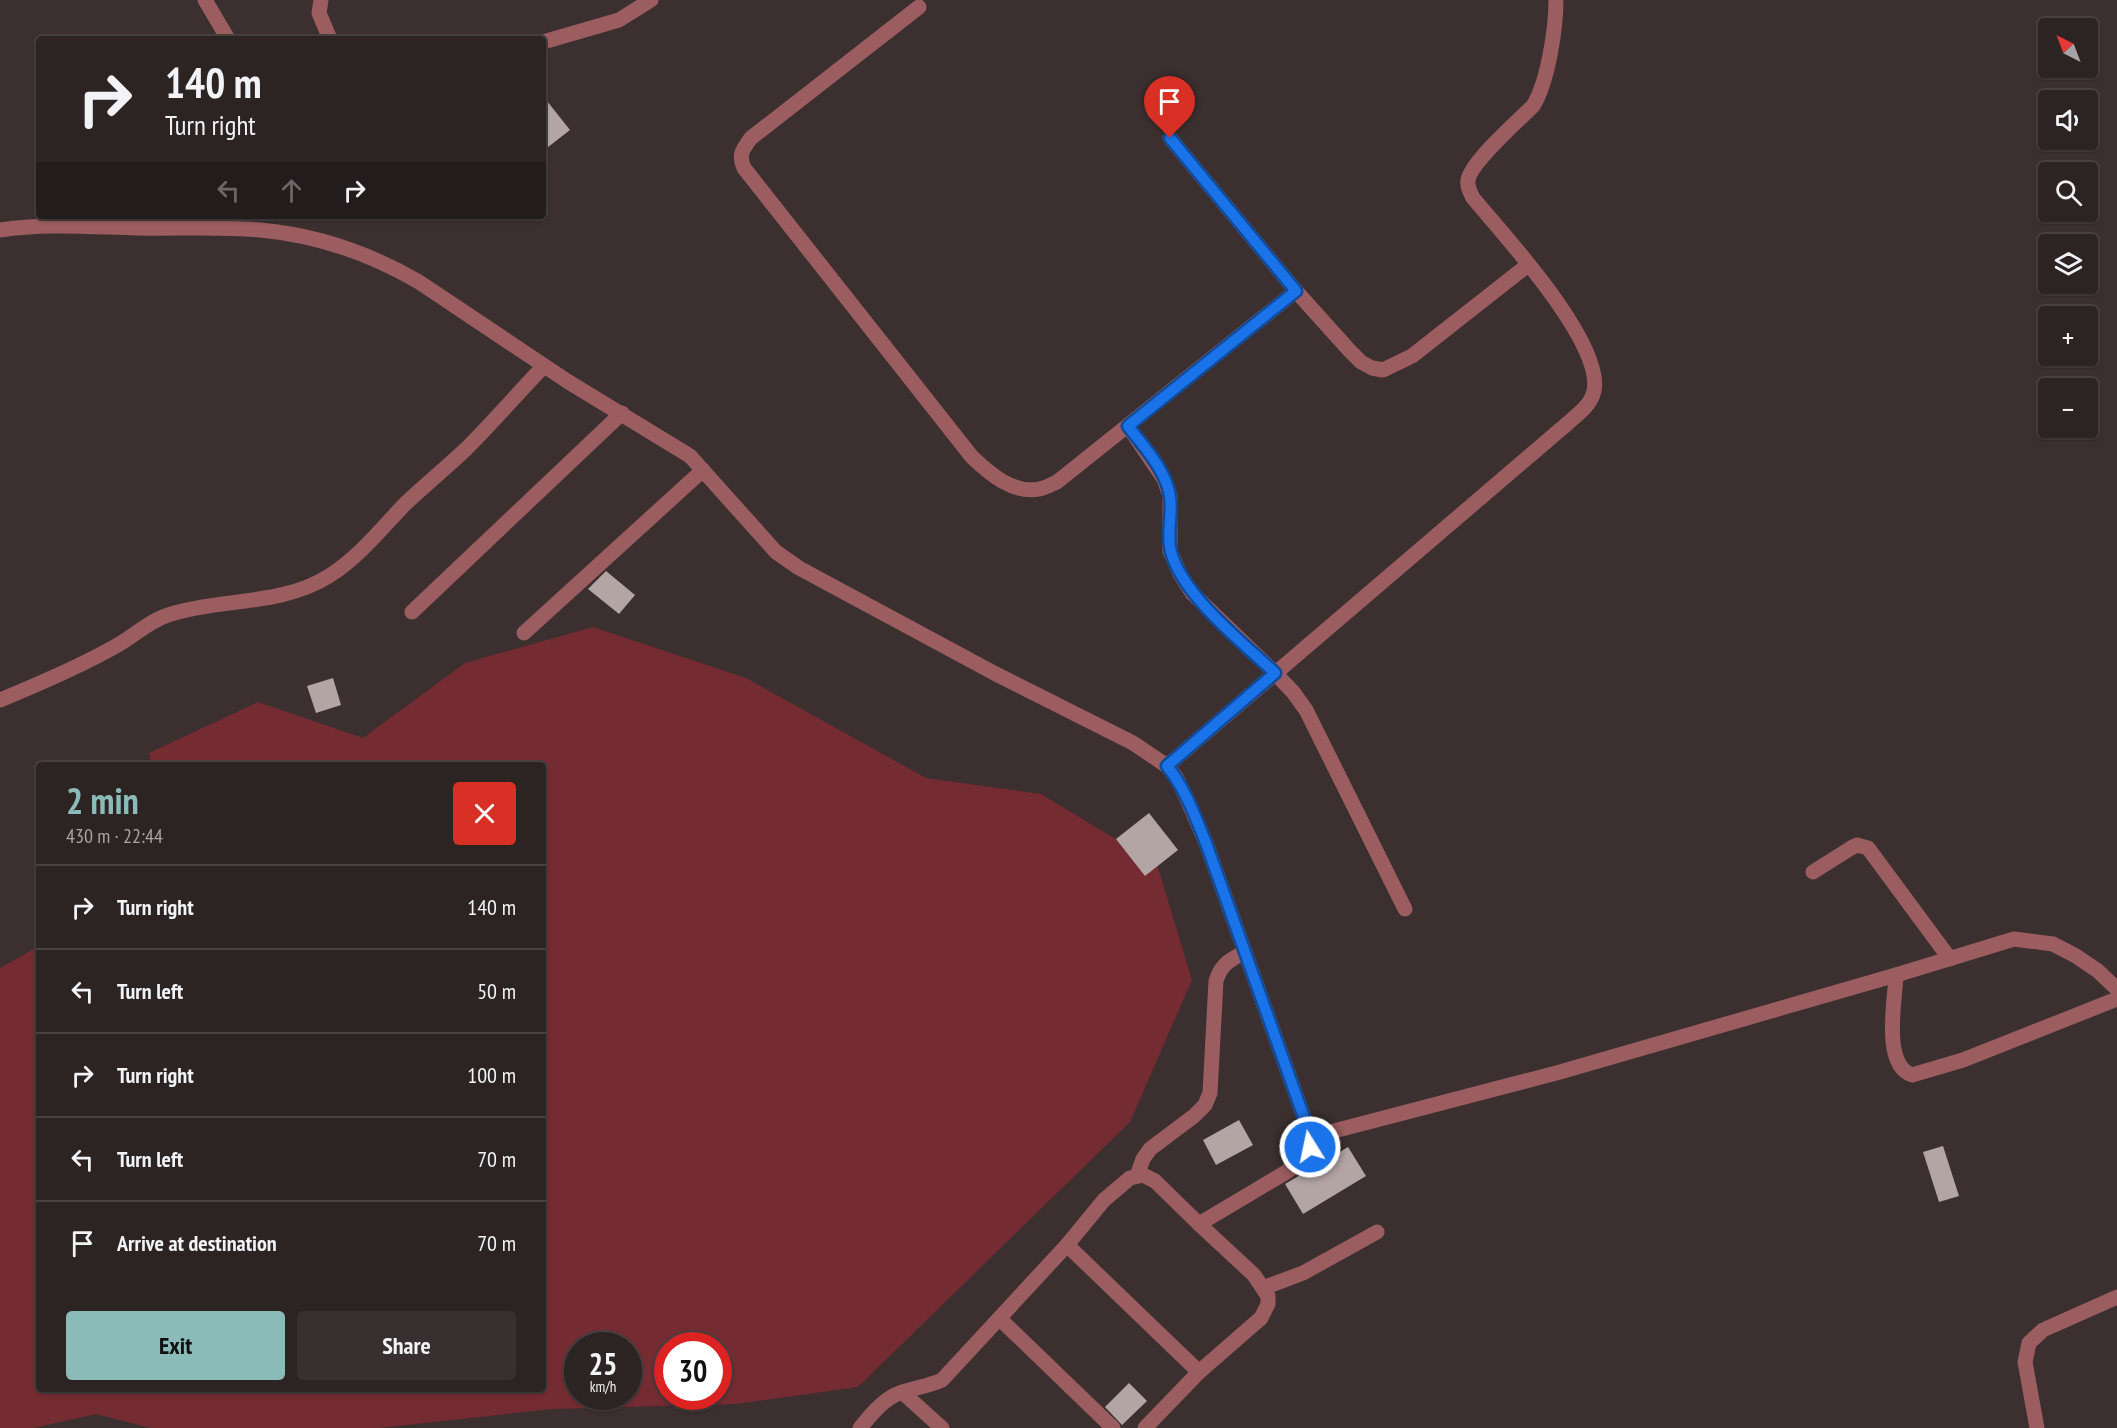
<!DOCTYPE html>
<meta charset="utf-8">
<style>
:root{--surface:#2c2323;--page:#382f30;--text:#f1f3f6;--muted:#a6a4a6;--line:#484041;--accent:#8bbbb9}
body{margin:0;font-family:"PT Sans Narrow",sans-serif;background:var(--page);color:var(--text);height:100vh;display:flex;flex-direction:column;font-size:22px;white-space:nowrap}
*{box-sizing:border-box;margin:0}
p{font-size:20px;color:var(--muted)}
.icon{flex:none;width:33px;height:33px;fill:none;stroke:currentColor;stroke-width:2;stroke-linecap:round;stroke-linejoin:round}
.map{position:relative;flex:1;overflow:hidden}
.details{position:absolute;left:36px;top:762px;width:510px;height:630px;display:flex;flex-direction:column;background:var(--surface);border-radius:6px;box-shadow:0 2px 4px #0004,0 0 0 2px var(--line)}
.details>*{flex:none}
.hud{position:absolute;left:36px;top:36px;width:510px;height:183px;border-radius:6px;box-shadow:0 2px 4px #0004,0 0 0 2px var(--line);background:#2c2323;color:var(--text);overflow:hidden}
.needle{width:39px;rotate:318deg}
.fabs{position:absolute;left:2038px;top:18px;display:grid;gap:12px}
.fabs a{display:grid;place-items:center;width:60px;height:60px;border-radius:6px;background:var(--surface);box-shadow:0 2px 4px #0004,0 0 0 2px var(--line);font-size:30px}
.speed{position:absolute;left:564px;top:1332px;display:flex;gap:12px;font-size:30px;font-weight:700;text-align:center}
.speed>*{display:grid;place-content:center;width:78px;height:78px;border-radius:50%;background:var(--surface);box-shadow:0 2px 4px #0004,0 0 0 2px var(--line);line-height:1}
.speed small{font-size:15px;font-weight:400}
.speed .limit{border:9px solid #d22;background:#fff;color:#111}
.pin{position:absolute;display:grid;place-items:center;width:51px;height:51px;color:#fff;margin:-62px -26px;border-radius:50% 50% 50% 0;rotate:-45deg;box-shadow:0 0 6px #0007}
.pin .icon{rotate:45deg}
.me{position:absolute;width:66px;margin:-33px;rotate:350deg;stroke-linejoin:round;filter:drop-shadow(0 0 4px #0008)}
.turn{display:flex;align-items:center;gap:21px;height:126px;padding:0 30px;font-size:27px}
.turn .icon{width:78px;height:78px;stroke-width:2.5}
.turn b{display:block;font-size:42px;line-height:51px}
.lanes{display:flex;align-items:center;height:57px;padding:0 30px;background:#0003;justify-content:center;gap:30px;direction:ltr}
.lanes .off{opacity:.35}
.round{display:grid;place-items:center;flex:none;width:63px;height:63px;border-radius:6px;background:var(--page)}
.overview{display:flex;align-items:center;justify-content:space-between;height:102px;padding:0 30px}
h1{font-size:36px;font-weight:600;line-height:45px;color:var(--accent)}
.primary-button{display:flex;gap:12px;margin-top:auto;padding:12px 30px}
.primary-button a{flex:1;height:69px;border-radius:6px;background:var(--accent);color:#111;font-size:24px;font-weight:600;line-height:69px;text-align:center}
.primary-button a+a{background:var(--page);color:var(--text)}
ul{padding:0;list-style:none}
li{display:flex;align-items:center;gap:18px;height:84px;padding:0 30px;border-top:2px solid var(--line)}
li div{flex:1}
li b{display:block;font-size:22px}
li em{font-style:normal}
.map>svg:first-child{display:block}
</style>
<div class="map">
<svg width="2117" height="1428" viewBox="0 0 2117 1428">
<rect width="100%" height="100%" fill="#3b2f2f"/>
<path fill="#742b32" fill-rule="evenodd" d="M593,627L746,678L926,778L1041,794L1157,864L1192,980L1130,1122L858,1387L736,1404L552,1409L380,1428H150L96,1414L34,1428H0V968L39,946V1389H543V765H152L149,753L258,702L363,738L465,663ZM578,1346H628V1396H578ZM668,1346H718V1396H668Z"/>
<g fill="#b4a5a5">
<polygon points="543,96 570,130 543,151"/>
<polygon points="606,571 635,595 619,614 588,589"/>
<polygon points="333,678 341,705 316,713 307,686"/>
<polygon points="1149,813 1178,850 1145,876 1116,839"/>
<polygon points="1239,1120 1253,1145 1216,1165 1203,1140"/>
<polygon points="1943,1146 1959,1196 1939,1202 1923,1152"/>
<polygon points="1348,1147 1366,1176 1303,1214 1285,1184"/>
<polygon points="1129,1383 1147,1401 1122,1425 1105,1407"/>
</g>
<g fill="none" stroke-linecap="round" stroke-linejoin="round">
<g stroke="#9b5d60" stroke-width="15">
<polyline points="205,0 228,39"/>
<polyline points="321,0 319,13 330,39"/>
<path d="M919,7L751,138C743,149 738,154 744,168L972,457C990,474 1013,494 1039,489C1045,488 1052,484 1057,482L1296,291"/>
<polyline points="543,42 619,20 651,0"/>
<polyline points="1170,138 1296,291 1349,350 1361,362 1372,368 1383,370 1412,356 1528,265"/>
<path d="M0,230C45,223 92,227 137,228C178,229 219,226 260,230C316,235 371,254 419,282L567,381L690,456L776,552L799,568L994,673L1133,743L1167,766L1176,777L1187,799L1206,843L1311,1137C1309,1153 1301,1161 1288,1171L1199,1224L1155,1181L1143,1175L1130,1178L1104,1200L1067,1245L942,1380C927,1387 910,1388 895,1395C881,1402 870,1416 860,1428"/>
<polyline points="1128,426 1164,479 1170,496 1170,551 1180,574 1192,593 1275,673 1293,692 1306,710 1405,909"/>
<polyline points="412,612 622,413"/>
<polyline points="524,633 703,470"/>
<path d="M0,700C39,684 79,667 116,646C134,636 150,620 171,614C223,598 281,606 329,576C359,557 381,529 405,504C425,485 446,468 466,449C493,422 518,393 544,366"/>
<path d="M1167,766L1568,423C1578,414 1591,405 1594,391C1604,343 1504,235 1473,198C1470,192 1467,187 1468,180C1471,162 1518,121 1533,106C1548,82 1556,28 1556,0"/>
<polyline points="1813,872 1851,848 1857,845 1868,848 1950,959"/>
<path d="M1896,975C1895,1001 1882,1065 1912,1075L1963,1060L2117,999"/>
<polyline points="1311,1137 1560,1072 1896,975 2014,939 2053,944 2076,956 2098,971 2117,989"/>
<path d="M1137,1176L1143,1159L1150,1149L1194,1116L1205,1105L1210,1093L1216,981C1221,964 1230,960 1245,952"/>
<polyline points="1067,1245 1199,1372"/>
<polyline points="1263,1288 1303,1273 1377,1232"/>
<polyline points="1000,1319 1113,1428"/>
<polyline points="902,1392 942,1428"/>
<polyline points="1145,1428 1199,1372 1261,1318 1268,1304 1268,1296 1254,1275 1199,1224"/>
<polyline points="2037,1428 2025,1362 2029,1343 2043,1330 2117,1297"/>
</g>
</g>
<g fill="none" stroke-linecap="round" stroke-linejoin="round">
<g stroke="#114b97" stroke-width="15">
<path id="route" d="M1170,138L1296,291L1128,426C1143,446 1167,471 1170,497C1173,515 1166,534 1171,552C1183,596 1242,642 1275,673L1167,766C1185,788 1195,816 1206,843L1311,1137L1310,1147"/>
</g>
<use href="#route" stroke="#1a73e8" stroke-width="10"/>
</g>
</svg>
<div class="fabs">
<a><svg class="needle" viewBox="-14 -14 28 28"><path d="M0-13l5 13h-10z" fill="#e53935"/><path d="M0 13l5-13h-10z" fill="#a6a4a6"/></svg></a>
<a><svg class="icon" aria-label="sound" viewBox="0 0 24 24"><path d="M4 9h4l5-4v14l-5-4H4zM17 9q2 3 0 6"/></svg></a>
<a><svg class="icon" aria-label="search" viewBox="0 0 24 24"><circle cx="10" cy="10" r="6"/><path d="M15 15l6 6"/></svg></a>
<a><svg class="icon" aria-label="layers" viewBox="0 0 24 24"><path d="M12 4l9 5-9 5-9-5zM3 14l9 5 9-5"/></svg></a>
<a>+</a>
<a>−</a>
</div>
<div class="speed"><div>25<small>km/h</small></div><div class="limit">30</div></div>
<div class="pin" style="left:1170px;top:138px;background:#d93025"><svg class="icon" aria-label="arrive" viewBox="0 0 24 24"><path d="M6 21V4h12l-3 4 3 4H6"/></svg></div>
<svg class="me" style="left:1310px;top:1147px" viewBox="-20 -20 40 40"><circle r="17" fill="#1a73e8" stroke="#fff" stroke-width="3"/><path d="M0-11L8 9 0 5-8 9z" fill="#fff"/></svg>
<div class="hud">
<div class="turn"><svg class="icon" aria-label="right" viewBox="0 0 24 24"><path d="M7 20v-9h11M14 6l5 5-5 5"/></svg><div><b>140 m</b>Turn right</div></div>
<div class="lanes"><svg class="icon off" aria-label="left" viewBox="0 0 24 24"><path d="M17 20v-9H6M10 6l-5 5 5 5"/></svg><svg class="icon off" aria-label="ahead" viewBox="0 0 24 24"><path d="M12 20V5M6 11l6-6 6 6"/></svg><svg class="icon" aria-label="right" viewBox="0 0 24 24"><path d="M7 20v-9h11M14 6l5 5-5 5"/></svg></div>
</div>
<section class="details">
<div class="overview"><div><h1>2 min</h1><p>430 m · 22:44</p></div><a class="round" style="background:#d93025;color:#fff"><svg class="icon" aria-label="close" viewBox="0 0 24 24"><path d="M6 6l12 12M18 6L6 18"/></svg></a></div>
<ul>
<li><svg class="icon" aria-label="right" viewBox="0 0 24 24"><path d="M7 20v-9h11M14 6l5 5-5 5"/></svg><div><b>Turn right</b></div><em>140 m</em></li>
<li><svg class="icon" aria-label="left" viewBox="0 0 24 24"><path d="M17 20v-9H6M10 6l-5 5 5 5"/></svg><div><b>Turn left</b></div><em>50 m</em></li>
<li><svg class="icon" aria-label="right" viewBox="0 0 24 24"><path d="M7 20v-9h11M14 6l5 5-5 5"/></svg><div><b>Turn right</b></div><em>100 m</em></li>
<li><svg class="icon" aria-label="left" viewBox="0 0 24 24"><path d="M17 20v-9H6M10 6l-5 5 5 5"/></svg><div><b>Turn left</b></div><em>70 m</em></li>
<li><svg class="icon" aria-label="arrive" viewBox="0 0 24 24"><path d="M6 21V4h12l-3 4 3 4H6"/></svg><div><b>Arrive at destination</b></div><em>70 m</em></li>
</ul>
<div class="primary-button"><a>Exit</a><a>Share</a></div>
</section>
</div>
